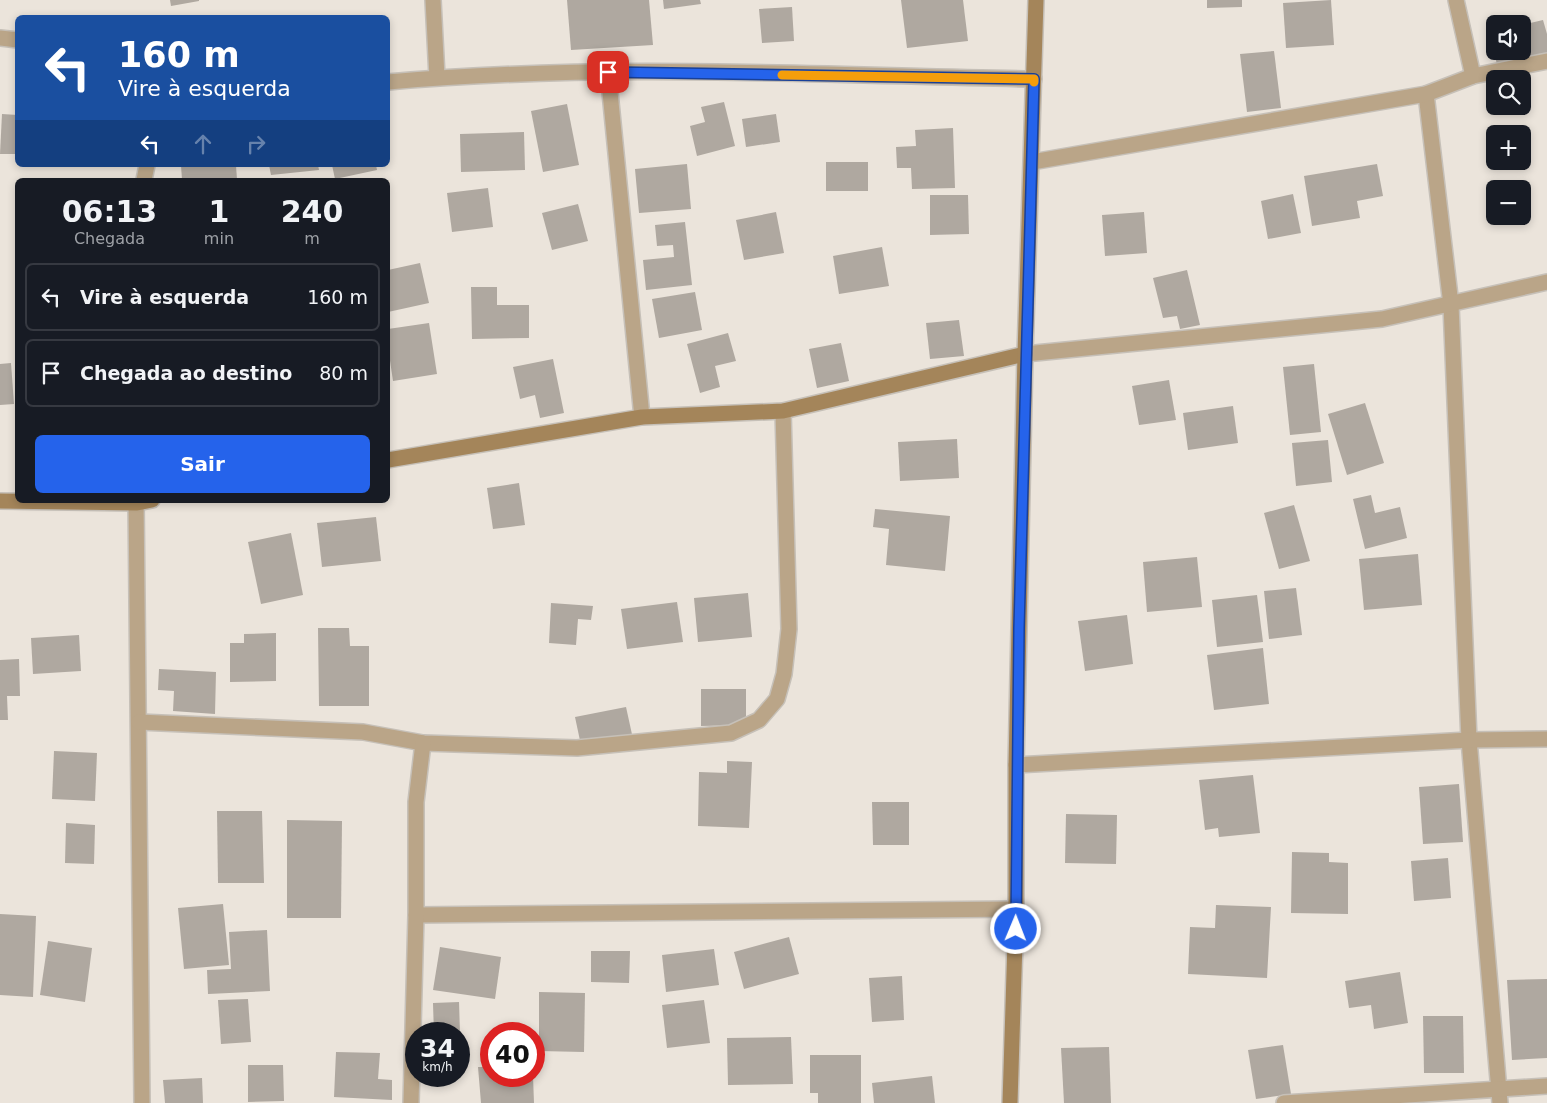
<!DOCTYPE html>
<html lang="pt">
<meta charset="utf-8">
<style>
:root{--surface:#171b24;--page:#242831;--text:#f1f3f6;--muted:#9ea1a6;--line:#363941;--accent:#2563eb}
body{margin:0;font-family:"DejaVu Sans",sans-serif;background:var(--page);color:var(--text);height:100vh;display:flex;flex-direction:column;font-size:19px;white-space:nowrap}
*{box-sizing:border-box;margin:0}
p{font-size:16px;color:var(--muted)}
.icon{flex:none;width:28px;height:28px;fill:none;stroke:currentColor;stroke-width:2;stroke-linecap:round;stroke-linejoin:round}
.map{position:relative;flex:1;overflow:hidden}
.drawer{position:absolute;left:15px;top:178px;width:375px;height:325px;display:flex;flex-direction:column;background:var(--surface);border-radius:8px;box-shadow:0 2px 8px #0003}
.drawer>*{flex:none}
.guide{position:absolute;left:15px;top:15px;width:375px;height:152px;border-radius:8px;box-shadow:0 2px 8px #0003;background:#1a4fa0;color:#fff;overflow:hidden}
.buttons{position:absolute;left:1486px;top:15px;display:grid;gap:10px}
.buttons a{display:grid;place-items:center;width:45px;height:45px;border-radius:8px;background:var(--surface);box-shadow:0 2px 8px #0003;font-size:25px}
.speed{position:absolute;left:405px;top:1022px;display:flex;gap:10px;font-size:25px;font-weight:700;text-align:center}
.speed>*{display:grid;place-content:center;width:65px;height:65px;border-radius:50%;background:var(--surface);box-shadow:0 2px 8px #0003;line-height:1}
.speed small{font-size:12px;font-weight:400}
.speed .limit{border:8px solid #d22;background:#fff;color:#111}
.pin{position:absolute;display:grid;place-items:center;width:42px;height:42px;color:#fff;margin:-21px;border-radius:10px;box-shadow:0 2px 8px #0006}
.me{position:absolute;width:55px;margin:-28px;rotate:1deg;stroke-linejoin:round;filter:drop-shadow(0 0 4px #0008)}
.turn{display:flex;align-items:center;gap:18px;height:105px;padding:0 20px;font-size:22px}
.turn .icon{width:65px;height:65px;stroke-width:2.5}
.turn b{display:block;font-size:35px;line-height:42px}
.lanes{display:flex;align-items:center;height:48px;padding:0 20px;background:#0003;justify-content:center;gap:25px;direction:ltr}
.lanes .off{opacity:.35}
.eta{display:flex;justify-content:space-evenly;align-items:center;height:85px;text-align:center}
.eta b{font-size:30px;font-weight:600;line-height:35px}
.cta{display:flex;gap:10px;margin-top:auto;padding:10px 20px}
.cta a{flex:1;height:58px;border-radius:8px;background:var(--accent);color:#fff;font-size:20px;font-weight:600;line-height:58px;text-align:center}
ul{padding:0;list-style:none}
li{display:flex;align-items:center;gap:15px;height:68px;margin:0 10px 8px;padding:0 10px;border:2px solid var(--line);border-radius:8px}
li div{flex:1}
li b{display:block;font-size:19px}
li em{font-style:normal}
.map>svg:first-child{display:block}
</style>
<div class="map">
<svg width="1547" height="1103" viewBox="0 0 1547 1103">
<rect width="100%" height="100%" fill="#ebe4db"/>
<g fill="#afa8a0">
<polygon points="170,0 199,0 199,1 171,6"/>
<polygon points="567,0 649,0 653,45 571,50"/>
<polygon points="663,0 700,0 701,4 664,9"/>
<polygon points="901,0 963,0 968,41 907,48"/>
<polygon points="1207,0 1242,0 1242,7 1207,8"/>
<polygon points="1331,0 1334,45 1286,48 1283,3"/>
<polygon points="792,7 794,41 762,43 759,9"/>
<polygon points="1543,20 1547,34 1547,53 1497,65 1490,32 1495,31 1495,51 1522,51 1522,25"/>
<polygon points="1274,51 1281,108 1247,112 1240,54"/>
<polygon points="724,102 735,146 697,156 690,126 705,122 701,107"/>
<polygon points="567,104 579,165 543,172 531,111"/>
<polygon points="2,114 18,115 18,154 0,154"/>
<polygon points="776,114 780,142 746,147 742,119"/>
<polygon points="953,128 955,188 912,189 911,168 897,168 896,147 916,146 915,130"/>
<polygon points="524,132 525,170 461,172 460,134"/>
<rect x="826" y="162" width="42" height="29"/>
<polygon points="687,164 691,209 639,213 635,169"/>
<polygon points="1377,164 1383,196 1357,201 1360,218 1312,226 1304,176"/>
<polygon points="181,165 236,165 237,180 182,180"/>
<polygon points="269,165 318,165 319,170 271,175"/>
<polygon points="332,165 376,165 377,170 335,179"/>
<polygon points="488,188 493,227 452,232 447,193"/>
<polygon points="1293,194 1301,233 1268,239 1261,201"/>
<polygon points="930,195 968,195 969,234 930,235"/>
<polygon points="578,204 588,241 552,250 542,213"/>
<polygon points="776,212 784,253 744,260 736,220"/>
<polygon points="1144,212 1147,253 1105,256 1102,215"/>
<polygon points="685,222 692,285 646,290 643,260 674,257 673,245 657,246 655,225"/>
<polygon points="882,247 889,286 839,294 833,256"/>
<polygon points="420,263 429,303 388,312 388,270"/>
<polygon points="1187,270 1200,325 1180,329 1177,316 1163,318 1153,278"/>
<polygon points="471,287 497,287 497,305 529,305 529,338 472,339"/>
<polygon points="695,292 702,330 659,338 652,299"/>
<polygon points="959,320 964,356 930,359 926,323"/>
<polygon points="429,323 437,374 393,381 388,347 388,329"/>
<polygon points="728,333 736,361 715,366 720,387 700,393 687,344"/>
<polygon points="841,343 849,381 817,388 809,349"/>
<polygon points="553,359 564,413 540,418 535,395 520,399 513,367"/>
<polygon points="11,363 14,404 0,405 0,364"/>
<polygon points="1314,364 1321,432 1290,435 1283,367"/>
<polygon points="1169,380 1176,420 1139,425 1132,386"/>
<polygon points="1365,403 1384,463 1347,475 1328,414"/>
<polygon points="1233,406 1238,443 1188,450 1183,413"/>
<polygon points="957,439 959,478 900,481 898,442"/>
<polygon points="1328,440 1332,482 1296,486 1292,443"/>
<polygon points="519,483 525,525 493,529 487,488"/>
<polygon points="1371,495 1375,513 1400,507 1407,538 1365,549 1353,499"/>
<polygon points="1294,505 1310,561 1279,569 1264,513"/>
<polygon points="875,509 950,516 945,571 886,565 889,529 873,527"/>
<polygon points="376,517 381,561 322,567 317,523"/>
<polygon points="291,533 303,595 261,604 248,542"/>
<polygon points="1418,554 1422,605 1364,610 1359,559"/>
<polygon points="1197,557 1202,607 1147,612 1143,562"/>
<polygon points="1296,588 1302,635 1269,639 1264,591"/>
<polygon points="748,593 752,637 698,642 694,598"/>
<polygon points="1257,595 1263,642 1217,647 1212,600"/>
<polygon points="677,602 683,642 627,649 621,609"/>
<polygon points="551,603 593,606 591,620 578,619 576,645 549,643"/>
<polygon points="1127,615 1133,664 1085,671 1078,621"/>
<polygon points="318,628 349,628 350,646 369,646 369,706 319,706"/>
<polygon points="276,633 276,681 230,682 230,643 244,643 244,634"/>
<polygon points="79,635 81,671 33,674 31,638"/>
<polygon points="1263,648 1269,704 1214,710 1207,655"/>
<polygon points="19,659 20,696 7,696 8,720 0,720 0,660"/>
<polygon points="159,669 216,672 215,714 173,711 174,691 158,690"/>
<polygon points="701,689 746,689 746,725 701,726"/>
<polygon points="626,707 633,739 582,750 575,717"/>
<polygon points="54,751 97,753 95,801 52,799"/>
<polygon points="727,761 752,762 749,828 698,826 699,772 727,773"/>
<polygon points="1253,775 1260,833 1219,837 1218,828 1205,830 1199,780"/>
<polygon points="1459,784 1463,842 1423,844 1419,787"/>
<polygon points="872,802 909,802 909,845 873,845"/>
<polygon points="217,811 262,811 264,883 218,883"/>
<polygon points="1066,814 1117,815 1116,864 1065,863"/>
<polygon points="287,820 342,821 341,918 287,918"/>
<polygon points="66,823 95,825 94,864 65,863"/>
<polygon points="1292,852 1329,853 1329,862 1348,863 1348,914 1291,913"/>
<polygon points="1448,858 1451,898 1414,901 1411,861"/>
<polygon points="223,904 229,965 184,969 178,908"/>
<polygon points="1216,905 1271,907 1267,978 1188,974 1190,927 1215,928"/>
<polygon points="0,914 36,916 33,997 0,995"/>
<polygon points="267,930 270,991 208,994 207,970 231,969 229,932"/>
<polygon points="789,937 799,974 744,989 734,952"/>
<polygon points="48,941 92,948 85,1002 40,995"/>
<polygon points="440,947 501,957 495,999 433,990"/>
<polygon points="714,949 719,985 666,992 662,955"/>
<polygon points="591,951 630,951 629,983 591,982"/>
<polygon points="1400,972 1408,1023 1374,1029 1371,1005 1349,1008 1345,981"/>
<polygon points="902,976 904,1020 872,1022 869,978"/>
<polygon points="1547,979 1547,1058 1512,1060 1507,980"/>
<polygon points="539,992 585,993 584,1052 539,1051"/>
<polygon points="248,999 251,1042 221,1044 218,1000"/>
<polygon points="704,1000 710,1043 667,1048 662,1005"/>
<polygon points="459,1002 460,1034 434,1034 433,1003"/>
<polygon points="1423,1016 1463,1016 1464,1073 1424,1073"/>
<polygon points="791,1037 793,1084 728,1085 727,1038"/>
<polygon points="1283,1045 1291,1094 1256,1099 1248,1050"/>
<polygon points="1109,1047 1111,1103 1064,1103 1061,1048"/>
<polygon points="336,1052 380,1053 378,1079 392,1080 392,1100 334,1097"/>
<polygon points="810,1055 861,1055 861,1103 818,1103 818,1093 810,1093"/>
<polygon points="248,1065 283,1065 284,1101 248,1102"/>
<polygon points="478,1067 491,1067 491,1076 533,1076 534,1103 481,1103"/>
<polygon points="932,1076 935,1103 874,1103 872,1083"/>
<polygon points="202,1078 203,1103 165,1103 163,1080"/>
</g>
<g fill="none" stroke-linecap="round" stroke-linejoin="round">
<g stroke="#c6c0b8" stroke-width="18">
<g id="street">
<polyline points="433,0 437,77"/>
<polyline points="1456,0 1473,76"/>
<polyline points="0,38 18,40"/>
<polyline points="608,72 642,417"/>
<path d="M388,82C602,63 819,75 1034,79"/>
<polyline points="1426,94 1451,305 1469,740 1500,1103"/>
<polyline points="1032,162 1426,94 1473,76 1547,61"/>
<polyline points="144,180 147,165"/>
<polyline points="1025,354 1382,319 1547,282"/>
<polyline points="136,500 142,1103"/>
<polyline points="139,722 363,732 423,743 577,748 731,733 759,720 777,699 784,674 789,629 783,411"/>
<polyline points="1016,765 1469,740 1547,739"/>
<polyline points="416,915 1016,909"/>
<polyline points="411,1103 416,915 416,802 423,743"/>
<polyline points="1284,1103 1547,1086"/>
</g>
</g>
<g stroke="#c6c0b8" stroke-width="18">
<g id="secondary">
<polyline points="388,460 642,417 783,411 1025,354"/>
<polyline points="0,501 137,503 152,500"/>
<polyline points="1010,1103 1016,909 1016,765 1025,354 1036,0"/>
</g>
</g>
<use href="#street" stroke="#baa588" stroke-width="15"/>
<use href="#secondary" stroke="#a4855a" stroke-width="15"/>
</g>
<g fill="none" stroke-linecap="round" stroke-linejoin="round">
<g stroke="#184099" stroke-width="12">
<polyline id="route" points="608,72 1034,79 1019,628 1016,929"/>
</g>
<use href="#route" stroke="#2563eb" stroke-width="9"/>
<polyline stroke="#f59e0b" stroke-width="9" points="782,75 1034,79 1034,82"/>
</g>
</svg>
<div class="buttons">
<a><svg class="icon" aria-label="sound" viewBox="0 0 24 24"><path d="M4 9h4l5-4v14l-5-4H4zM17 9q2 3 0 6"/></svg></a>
<a><svg class="icon" aria-label="search" viewBox="0 0 24 24"><circle cx="10" cy="10" r="6"/><path d="M15 15l6 6"/></svg></a>
<a>+</a>
<a>−</a>
</div>
<div class="speed"><div>34<small>km/h</small></div><div class="limit">40</div></div>
<div class="pin" style="left:608px;top:72px;background:#d93025"><svg class="icon" aria-label="arrive" viewBox="0 0 24 24"><path d="M6 21V4h12l-3 4 3 4H6"/></svg></div>
<svg class="me" style="left:1016px;top:929px" viewBox="-20 -20 40 40"><circle r="17" fill="#2563eb" stroke="#fff" stroke-width="3"/><path d="M0-11L8 9 0 5-8 9z" fill="#fff"/></svg>
<div class="guide">
<div class="turn"><svg class="icon" aria-label="left" viewBox="0 0 24 24"><path d="M17 20v-9H6M10 6l-5 5 5 5"/></svg><div><b>160 m</b>Vire à esquerda</div></div>
<div class="lanes"><svg class="icon" aria-label="left" viewBox="0 0 24 24"><path d="M17 20v-9H6M10 6l-5 5 5 5"/></svg><svg class="icon off" aria-label="ahead" viewBox="0 0 24 24"><path d="M12 20V5M6 11l6-6 6 6"/></svg><svg class="icon off" aria-label="right" viewBox="0 0 24 24"><path d="M7 20v-9h11M14 6l5 5-5 5"/></svg></div>
</div>
<section class="drawer">
<div class="eta">
<div><b>06:13</b><p>Chegada</p></div>
<div><b>1</b><p>min</p></div>
<div><b>240</b><p>m</p></div>
</div>
<ul>
<li><svg class="icon" aria-label="left" viewBox="0 0 24 24"><path d="M17 20v-9H6M10 6l-5 5 5 5"/></svg><div><b>Vire à esquerda</b></div><em>160 m</em></li>
<li><svg class="icon" aria-label="arrive" viewBox="0 0 24 24"><path d="M6 21V4h12l-3 4 3 4H6"/></svg><div><b>Chegada ao destino</b></div><em>80 m</em></li>
</ul>
<div class="cta"><a>Sair</a></div>
</section>
</div>
